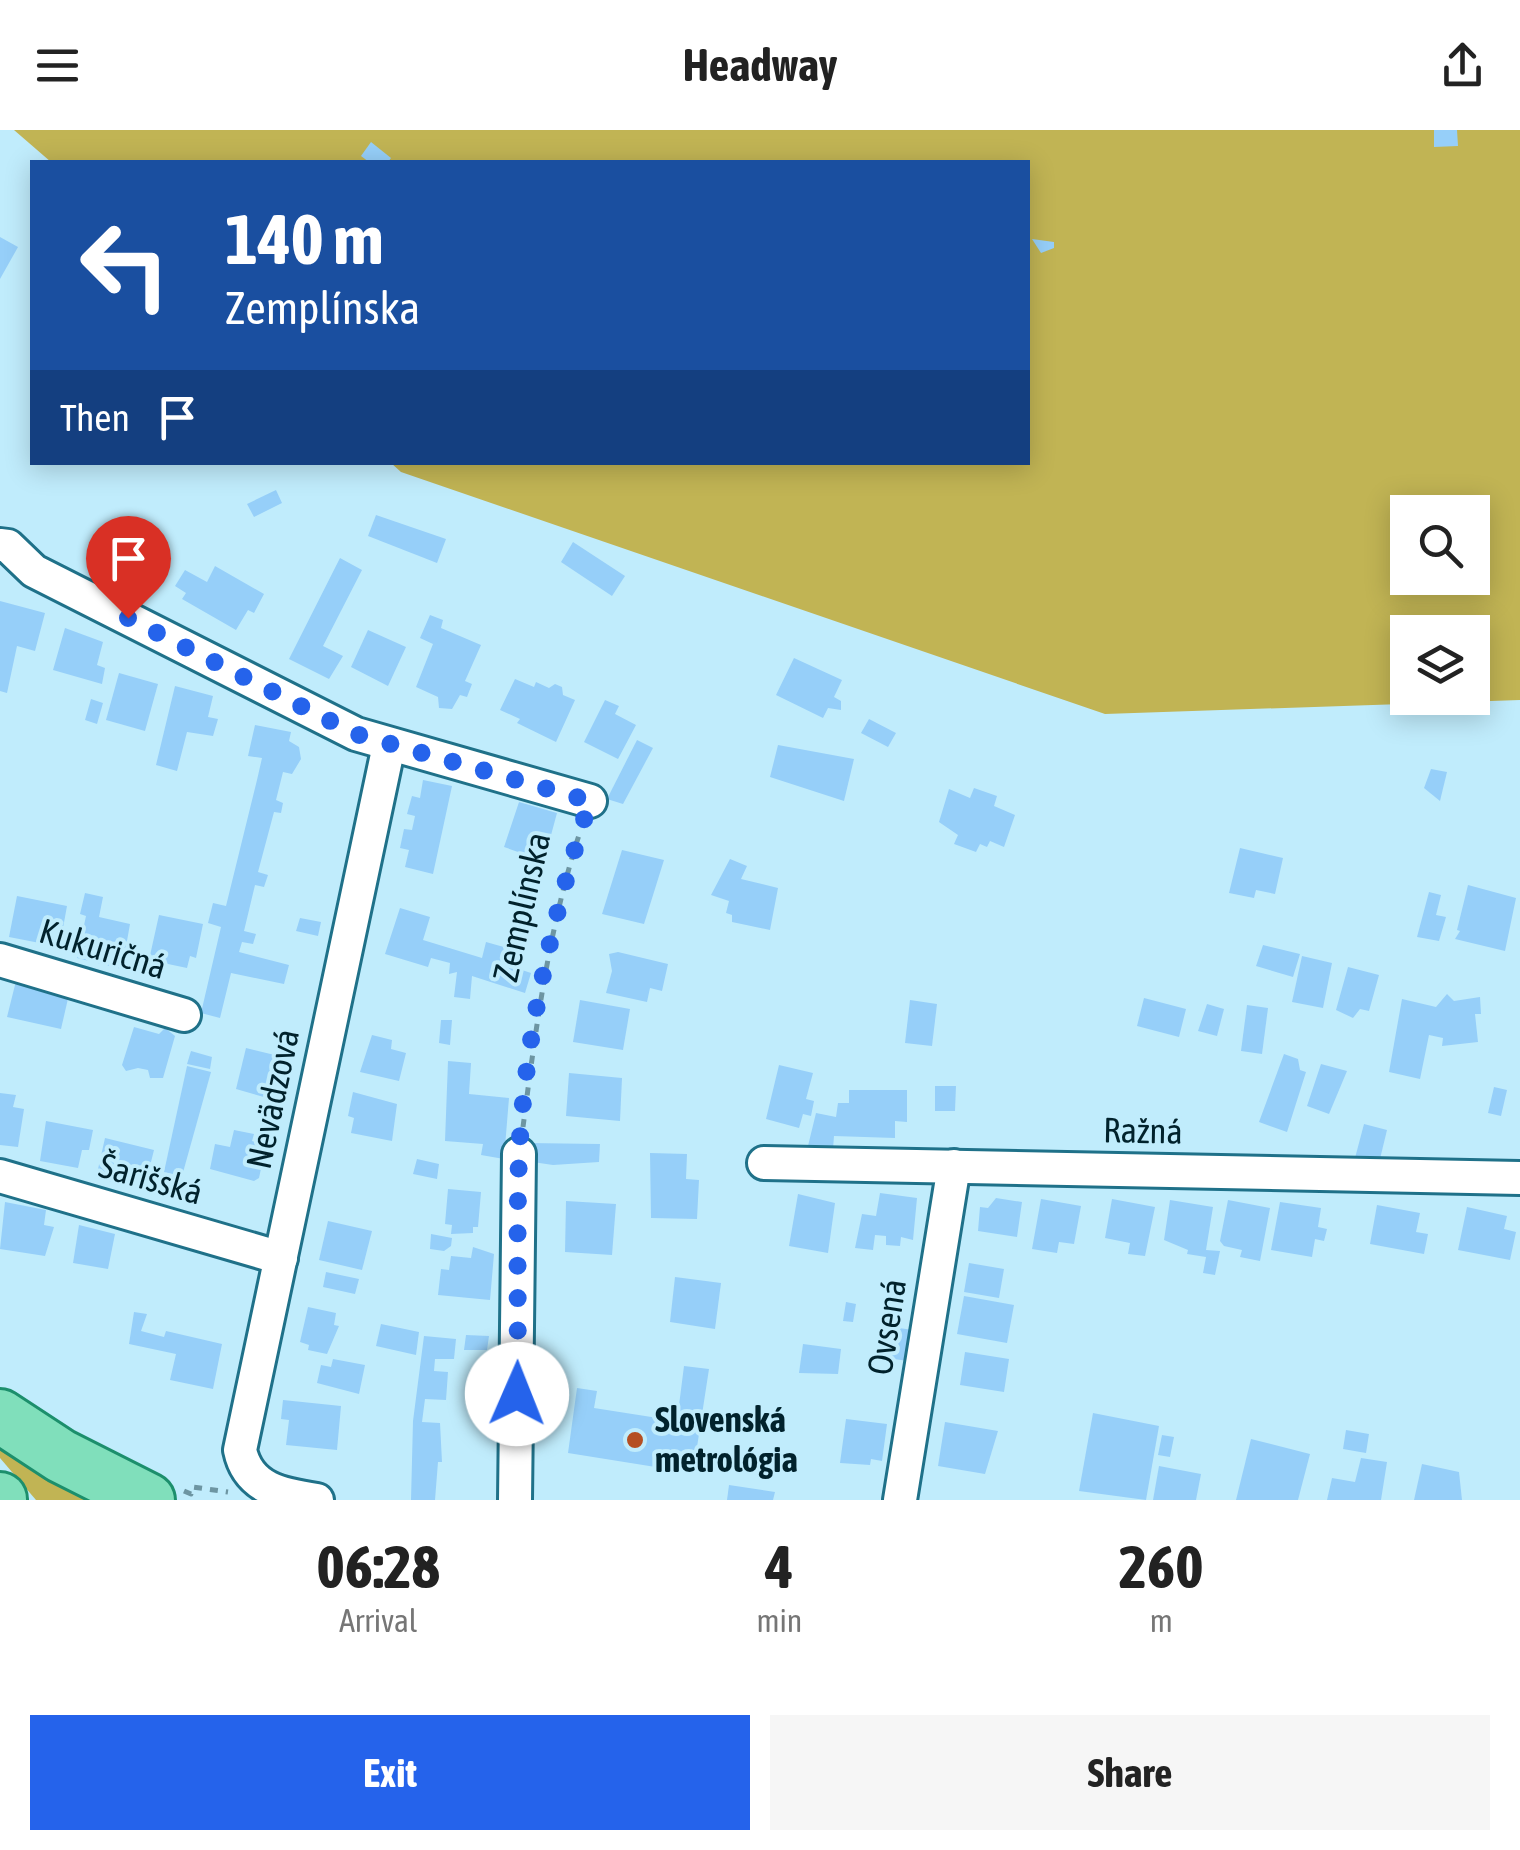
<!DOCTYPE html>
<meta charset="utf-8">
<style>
:root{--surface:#fff;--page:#f6f6f6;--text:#222;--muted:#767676;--accent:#2563eb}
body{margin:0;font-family:"Asap Condensed",sans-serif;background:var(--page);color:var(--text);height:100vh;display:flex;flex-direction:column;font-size:38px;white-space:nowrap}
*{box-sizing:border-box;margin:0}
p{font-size:32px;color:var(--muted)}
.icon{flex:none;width:55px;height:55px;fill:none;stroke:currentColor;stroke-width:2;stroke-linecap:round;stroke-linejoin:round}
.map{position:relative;height:1370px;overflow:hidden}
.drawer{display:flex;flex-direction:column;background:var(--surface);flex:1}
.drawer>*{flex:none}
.top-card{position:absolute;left:30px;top:30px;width:1000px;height:305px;border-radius:0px;box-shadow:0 5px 25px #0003;background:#1a4fa0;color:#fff;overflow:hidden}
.tools{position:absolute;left:1390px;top:365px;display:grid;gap:20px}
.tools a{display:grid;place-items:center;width:100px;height:100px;border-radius:0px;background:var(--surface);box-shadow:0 5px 25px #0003;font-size:50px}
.pin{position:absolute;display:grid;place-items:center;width:85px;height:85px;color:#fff;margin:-102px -42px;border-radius:50% 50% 50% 0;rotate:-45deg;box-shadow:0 0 10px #0007}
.pin .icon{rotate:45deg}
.me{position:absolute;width:110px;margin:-55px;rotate:1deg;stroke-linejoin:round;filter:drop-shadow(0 0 8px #0008)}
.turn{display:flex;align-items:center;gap:35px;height:210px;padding:0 30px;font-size:45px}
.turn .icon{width:130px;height:130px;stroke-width:2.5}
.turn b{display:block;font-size:70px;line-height:85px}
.then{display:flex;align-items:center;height:95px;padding:0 30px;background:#0003;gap:20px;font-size:38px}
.eta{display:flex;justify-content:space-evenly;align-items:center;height:170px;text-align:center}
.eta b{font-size:60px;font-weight:700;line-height:70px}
.cta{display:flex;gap:20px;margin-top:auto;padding:20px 30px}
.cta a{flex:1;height:115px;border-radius:0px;background:var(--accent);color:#fff;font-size:40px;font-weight:700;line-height:115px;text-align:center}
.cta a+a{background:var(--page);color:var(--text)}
header{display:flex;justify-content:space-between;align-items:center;height:130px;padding:0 30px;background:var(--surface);font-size:45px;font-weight:700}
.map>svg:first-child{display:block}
</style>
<header><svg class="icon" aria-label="menu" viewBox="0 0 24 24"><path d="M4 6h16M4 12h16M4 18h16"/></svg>Headway<svg class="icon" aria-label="share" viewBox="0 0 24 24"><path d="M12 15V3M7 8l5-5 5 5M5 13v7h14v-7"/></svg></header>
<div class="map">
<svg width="1520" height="1370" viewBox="0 0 1520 1370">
<rect width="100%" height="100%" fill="#c0ecfc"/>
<g fill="#c1b454" fill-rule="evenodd">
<path d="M14,0H1520V570L1105,584L401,342L391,333L1028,332V32H51ZM1408,382H1472V448H1408ZM1408,502H1472V568H1408Z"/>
<polygon points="0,1317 88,1370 36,1370 0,1328"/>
</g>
<g fill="#96cff9">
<polygon points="1434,0 1457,0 1458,16 1434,17"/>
<polygon points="371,12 391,28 388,32 369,32 361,26"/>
<polygon points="0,107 18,117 0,149"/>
<polygon points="1032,109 1054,112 1054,118 1041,123"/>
<polygon points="276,360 282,373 254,387 247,374"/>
<polygon points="376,385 446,409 437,433 368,406"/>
<polygon points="124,389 165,412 157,429 151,426 139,445 102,426"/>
<polygon points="573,412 625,446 612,466 561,432"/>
<polygon points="340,428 362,440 323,516 343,526 329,549 289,529"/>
<polygon points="215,436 264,464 254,483 248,480 236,500 182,469 186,463 175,456 185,440 207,452"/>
<polygon points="0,471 45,483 35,521 17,516 7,563 0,561"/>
<polygon points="430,485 443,490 441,498 481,515 465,551 472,554 467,567 460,565 452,579 439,578 438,567 416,557 433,514 420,508"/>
<polygon points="65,498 103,512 97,535 105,538 102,554 53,540"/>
<polygon points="368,500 406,517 388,556 351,537"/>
<polygon points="794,528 842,550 834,567 841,571 841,580 828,578 823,588 776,565"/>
<polygon points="119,543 158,554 145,601 106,590"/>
<polygon points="515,549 534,557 536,552 549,558 555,554 562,557 563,565 575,570 556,612 517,593 520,589 500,580"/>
<polygon points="175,556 213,566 208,587 218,589 213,606 187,602 177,641 156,635"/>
<polygon points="91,569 103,573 97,594 85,590"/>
<polygon points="605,570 619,576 615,584 636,595 618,629 584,612"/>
<polygon points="869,589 896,603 888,617 861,603"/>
<polygon points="255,595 291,602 289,611 299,617 301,629 292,644 283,642 276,670 283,673 281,683 274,682 258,742 268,745 264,757 255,755 244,801 256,804 253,814 242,812 239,822 289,835 284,854 231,843 220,888 201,883 221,797 208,793 213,773 226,776 257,650 262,628 248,626"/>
<polygon points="637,610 653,618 623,674 607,669"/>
<polygon points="778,615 854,629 844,671 770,647"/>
<polygon points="1431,639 1447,642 1440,671 1424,658"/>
<polygon points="423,650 452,656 433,744 405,737 409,720 400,718 404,699 412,700 415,686 407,684 412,666 420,668"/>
<polygon points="974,658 997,666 994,676 1015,685 1004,717 990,711 987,717 980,714 976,722 954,714 958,705 939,692 949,659 970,668"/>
<polygon points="519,672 557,683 544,731 504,717"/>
<polygon points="1240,718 1283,728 1275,764 1256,760 1254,768 1229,763"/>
<polygon points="622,720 664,730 644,794 602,784"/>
<polygon points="730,729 747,736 741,749 778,758 770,800 732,792 732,785 726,783 729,771 711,765"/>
<polygon points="1468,755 1516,768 1505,821 1455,809 1460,801 1457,800"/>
<polygon points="1429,762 1441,765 1436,785 1446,787 1439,811 1417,807"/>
<polygon points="85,763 103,767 99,787 130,794 122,839 77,828 86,786 80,784"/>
<polygon points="17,766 67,776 63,798 54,796 50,815 9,807"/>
<polygon points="400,778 430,787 423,810 482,828 486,812 521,822 516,838 531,843 525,863 472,846 470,869 454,867 457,842 449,844 450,833 431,828 428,837 385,824"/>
<polygon points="159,785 203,794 196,828 190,826 187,838 149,830"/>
<polygon points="300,788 321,792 318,806 296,801"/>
<polygon points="1263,815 1300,824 1293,847 1256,836"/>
<polygon points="618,822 668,834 662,861 650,858 647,872 606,863 612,841 609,824"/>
<polygon points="1302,826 1332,833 1323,878 1292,872"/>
<polygon points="1348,837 1379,845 1369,881 1360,879 1353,888 1336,880"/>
<polygon points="17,847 70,860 61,899 7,887"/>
<polygon points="1447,864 1454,871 1480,867 1481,884 1475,884 1478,912 1442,916 1443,908 1429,905 1420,949 1389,942 1402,869 1436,877"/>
<polygon points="1144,868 1186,879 1179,907 1137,896"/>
<polygon points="580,870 630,879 623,920 573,912"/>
<polygon points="910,870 937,874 932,916 905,913"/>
<polygon points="1207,874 1224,879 1217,906 1198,901"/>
<polygon points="1247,875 1268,878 1262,924 1241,921"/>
<polygon points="441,890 452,890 450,915 439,913"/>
<polygon points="134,897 159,904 165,898 175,906 163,948 150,948 148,940 138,938 126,941 122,935"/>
<polygon points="372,905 392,910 391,919 406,923 399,951 360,942"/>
<polygon points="246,918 287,928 278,971 236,959"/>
<polygon points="191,921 212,927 210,939 187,934"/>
<polygon points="1284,924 1298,929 1300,940 1306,942 1287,1002 1259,992"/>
<polygon points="448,931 471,933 469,964 509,968 504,1029 481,1025 483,1014 445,1011"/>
<polygon points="1321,934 1347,941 1329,984 1307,976"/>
<polygon points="779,935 813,943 806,969 814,971 811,986 803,984 799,998 766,989"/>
<polygon points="187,936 211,942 182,1046 164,1042"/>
<polygon points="569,943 622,948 620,991 566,986"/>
<polygon points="935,956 956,956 955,981 935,981"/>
<polygon points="1494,957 1507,960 1501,986 1488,983"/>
<polygon points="849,960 907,960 907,992 895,991 895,1008 834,1006 833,1019 807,1020 816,983 836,987 838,973 849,973"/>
<polygon points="353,962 397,974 392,1011 351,1003 354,988 348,986"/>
<polygon points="0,963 16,965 13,977 24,979 18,1017 0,1015"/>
<polygon points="46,991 93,1000 89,1020 82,1020 78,1038 40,1031"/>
<polygon points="1364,994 1387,1000 1380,1029 1355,1028"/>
<polygon points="234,1000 254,1004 252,1011 266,1015 259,1048 254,1051 210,1039 215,1014 230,1017"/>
<polygon points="105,1008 154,1020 149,1040 141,1038 137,1058 96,1048"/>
<polygon points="527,1013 600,1014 599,1032 553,1035 526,1031"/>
<polygon points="650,1023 687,1024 686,1049 699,1050 697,1089 651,1088"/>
<polygon points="417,1029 439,1034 437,1049 413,1044"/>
<polygon points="448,1059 481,1062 478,1097 473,1097 473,1103 451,1104 452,1095 445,1094"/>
<polygon points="880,1063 917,1068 913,1110 901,1107 900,1116 886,1115 886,1106 875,1105 873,1120 855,1118 862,1084 876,1086"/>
<polygon points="798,1064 835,1073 828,1123 789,1116"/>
<polygon points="996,1068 1022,1072 1017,1107 978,1101 980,1077 988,1078"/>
<polygon points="1041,1069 1081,1076 1074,1114 1059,1112 1057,1123 1032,1119"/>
<polygon points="1112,1069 1155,1077 1145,1126 1128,1124 1130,1113 1105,1108"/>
<polygon points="1170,1070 1213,1077 1206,1120 1220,1121 1215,1145 1203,1143 1206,1127 1187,1124 1188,1120 1164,1110"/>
<polygon points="1228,1070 1270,1078 1260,1131 1240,1127 1242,1120 1224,1116 1220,1111"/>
<polygon points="566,1071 616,1074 612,1125 565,1122"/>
<polygon points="5,1072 46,1080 44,1095 54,1097 45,1126 0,1119"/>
<polygon points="1280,1072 1321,1078 1318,1097 1327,1099 1324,1111 1315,1109 1312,1127 1271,1120"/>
<polygon points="1377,1075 1420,1083 1416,1102 1428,1104 1424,1124 1370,1114"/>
<polygon points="1467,1077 1507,1086 1504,1099 1516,1102 1510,1130 1458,1120"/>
<polygon points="328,1091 372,1101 362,1140 319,1130"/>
<polygon points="79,1095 115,1104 108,1139 73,1133"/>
<polygon points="431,1104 452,1108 451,1116 444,1121 430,1119"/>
<polygon points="473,1117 494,1124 490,1170 438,1165 441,1139 449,1140 451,1126 471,1128"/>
<polygon points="969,1133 1004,1139 999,1168 964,1162"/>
<polygon points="326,1142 359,1149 355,1164 323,1157"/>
<polygon points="675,1147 721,1153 715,1199 670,1192"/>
<polygon points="964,1166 1014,1175 1007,1213 957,1204"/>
<polygon points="846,1172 856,1174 853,1192 843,1191"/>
<polygon points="308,1177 336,1183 334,1195 339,1196 327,1224 308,1220 309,1215 300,1212"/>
<polygon points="134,1182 147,1184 141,1201 164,1207 166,1201 222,1214 213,1259 170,1250 176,1224 129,1214"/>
<polygon points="381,1194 419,1202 416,1225 376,1216"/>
<polygon points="885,1196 913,1200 908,1231 880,1227"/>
<polygon points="466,1205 489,1206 487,1220 464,1220"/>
<polygon points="424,1206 456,1209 454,1229 435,1229 434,1241 448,1242 446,1270 425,1269 422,1292 440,1293 442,1332 438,1332 435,1370 411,1370 413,1291"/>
<polygon points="803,1214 841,1219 838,1244 799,1243"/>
<polygon points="965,1222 1009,1229 1004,1262 960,1255"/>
<polygon points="333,1229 365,1235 359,1264 317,1253 321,1235 331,1237"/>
<polygon points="684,1236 709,1239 693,1343 568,1323 577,1258 597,1261 594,1278 677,1291"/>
<polygon points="283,1270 341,1276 337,1320 286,1315 289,1290 281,1289"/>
<polygon points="1093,1283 1159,1296 1146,1370 1079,1361"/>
<polygon points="846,1289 887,1294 882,1331 871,1329 870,1335 840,1333"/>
<polygon points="945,1292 998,1301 985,1344 938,1336"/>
<polygon points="1346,1300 1369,1304 1366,1323 1343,1319"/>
<polygon points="1162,1305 1174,1307 1170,1327 1158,1325"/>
<polygon points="1251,1309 1310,1324 1298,1370 1236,1370"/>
<polygon points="1361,1328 1387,1332 1381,1370 1327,1370 1332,1348 1355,1352"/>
<polygon points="1422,1334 1459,1342 1462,1370 1414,1370"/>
<polygon points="1159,1336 1201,1344 1196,1370 1153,1370"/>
<polygon points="729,1355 775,1362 773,1370 727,1370"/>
</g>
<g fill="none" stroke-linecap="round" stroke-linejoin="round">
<g stroke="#1f7189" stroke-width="38">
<g id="street">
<polyline points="0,415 8,416 34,441 356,604 590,671"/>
<polyline points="0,830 184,885"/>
<polyline points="764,1033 1520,1048"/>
<polyline points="0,1046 281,1128"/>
<path d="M317,1370C283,1365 248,1359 240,1320L389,615"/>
<polyline points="515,1370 519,1024"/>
<polyline points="900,1370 954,1036"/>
</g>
</g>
<g stroke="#1c8f6c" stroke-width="58">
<g id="primary">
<polyline points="0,1286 61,1326 148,1370"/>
<polyline points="0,1369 0,1370"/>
</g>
</g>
<g stroke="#6d95a2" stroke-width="5" stroke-dasharray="8 8" stroke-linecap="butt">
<path d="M523,997C536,897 549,795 581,699"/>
<polyline points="184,1361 191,1364 193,1357 228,1362"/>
</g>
<use href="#street" stroke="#fff" stroke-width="32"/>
<use href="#primary" stroke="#80dfbb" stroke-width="52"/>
</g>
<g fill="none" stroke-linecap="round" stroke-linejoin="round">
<path stroke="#2563eb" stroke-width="18" stroke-dasharray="0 32.4" d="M128,488L356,604L590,671C553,784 524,909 519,1028C516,1107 519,1186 517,1264"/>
</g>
<circle fill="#b54f23" stroke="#c0ecfc" stroke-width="4" cx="635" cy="1310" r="10"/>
<g text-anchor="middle" stroke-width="8" stroke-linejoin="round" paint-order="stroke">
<g font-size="35" fill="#01222c" stroke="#c0ecfc">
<text transform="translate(522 777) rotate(-77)" y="12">Zemplínska</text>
<text transform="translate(103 819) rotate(17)" y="12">Kukuričná</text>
<text transform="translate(273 969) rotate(-78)" y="12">Nevädzová</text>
<text transform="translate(1143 1001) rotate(1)" y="12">Ražná</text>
<text transform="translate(151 1049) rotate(16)" y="12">Šarišská</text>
<text transform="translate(887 1197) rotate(-81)" y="12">Ovsená</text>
</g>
<g font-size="35" font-weight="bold" fill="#01222c" stroke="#c0ecfc" text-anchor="start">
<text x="655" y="1302">Slovenská<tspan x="655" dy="40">metrológia</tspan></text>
</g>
</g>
</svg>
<div class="tools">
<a><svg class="icon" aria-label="search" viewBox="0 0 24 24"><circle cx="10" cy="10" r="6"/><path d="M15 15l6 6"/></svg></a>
<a><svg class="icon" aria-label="layers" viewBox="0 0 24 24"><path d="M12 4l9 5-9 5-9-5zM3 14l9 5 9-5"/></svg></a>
</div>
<div class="pin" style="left:128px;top:488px;background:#d93025"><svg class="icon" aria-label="arrive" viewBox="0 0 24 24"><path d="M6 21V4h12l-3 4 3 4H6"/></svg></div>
<svg class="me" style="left:517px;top:1264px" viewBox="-20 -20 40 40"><circle r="19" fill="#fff"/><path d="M0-13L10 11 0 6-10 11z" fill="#2563eb"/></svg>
<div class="top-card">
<div class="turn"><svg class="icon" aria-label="left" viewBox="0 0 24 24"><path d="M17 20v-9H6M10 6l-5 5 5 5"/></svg><div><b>140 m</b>Zemplínska</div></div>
<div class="then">Then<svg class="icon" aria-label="arrive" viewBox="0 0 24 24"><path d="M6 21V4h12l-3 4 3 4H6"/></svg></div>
</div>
</div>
<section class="drawer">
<div class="eta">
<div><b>06:28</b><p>Arrival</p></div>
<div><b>4</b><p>min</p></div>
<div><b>260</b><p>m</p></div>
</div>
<div class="cta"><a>Exit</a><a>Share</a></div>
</section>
